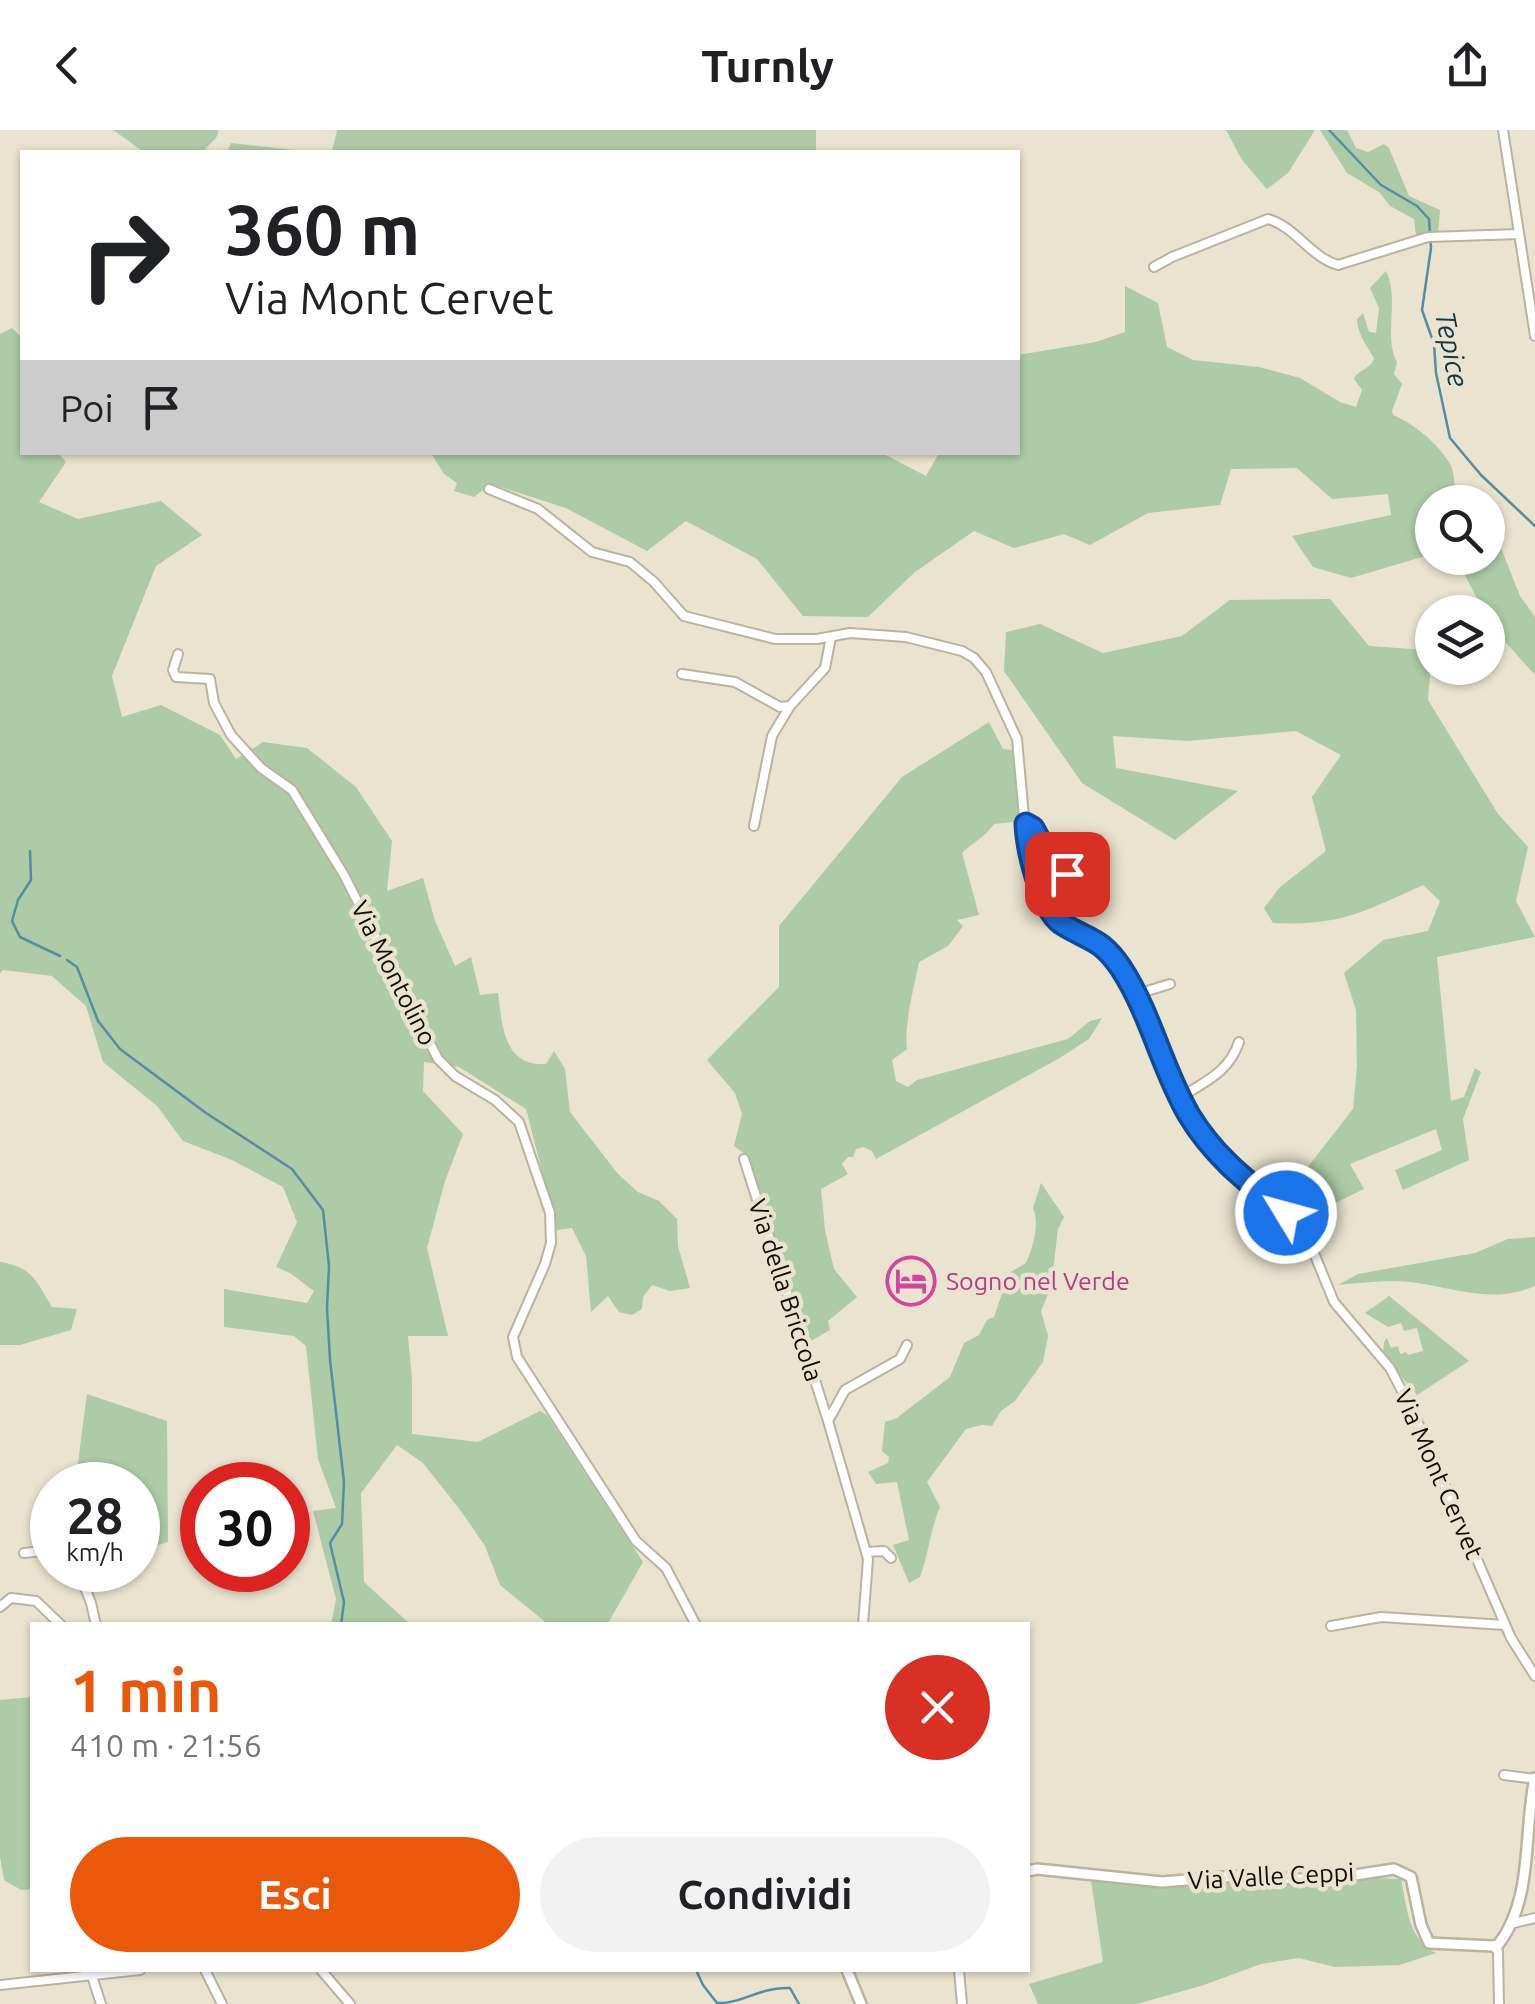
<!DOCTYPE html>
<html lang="it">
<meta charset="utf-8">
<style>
:root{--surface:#fff;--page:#f2f2f2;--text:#202124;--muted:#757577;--accent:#ea580c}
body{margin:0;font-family:Ubuntu,sans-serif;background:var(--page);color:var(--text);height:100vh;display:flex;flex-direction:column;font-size:38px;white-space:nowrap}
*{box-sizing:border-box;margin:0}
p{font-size:32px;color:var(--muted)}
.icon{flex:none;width:55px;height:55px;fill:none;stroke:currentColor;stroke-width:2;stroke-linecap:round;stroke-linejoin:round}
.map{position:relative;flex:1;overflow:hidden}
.sheet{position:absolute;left:30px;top:1492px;width:1000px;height:350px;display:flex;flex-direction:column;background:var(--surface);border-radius:0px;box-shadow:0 2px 8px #0004}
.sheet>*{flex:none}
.hud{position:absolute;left:20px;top:20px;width:1000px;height:305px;border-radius:0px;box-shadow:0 2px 8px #0004;background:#fff;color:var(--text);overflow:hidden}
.fabs{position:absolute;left:1415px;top:355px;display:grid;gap:20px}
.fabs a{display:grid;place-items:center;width:90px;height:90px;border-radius:50%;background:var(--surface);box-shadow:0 2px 8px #0004;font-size:50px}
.speed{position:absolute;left:30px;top:1332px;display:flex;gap:20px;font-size:50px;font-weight:700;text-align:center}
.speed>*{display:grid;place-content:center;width:130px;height:130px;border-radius:50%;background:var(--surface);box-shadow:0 2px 8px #0004;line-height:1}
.speed small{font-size:25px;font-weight:400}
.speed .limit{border:15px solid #d22;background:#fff;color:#111}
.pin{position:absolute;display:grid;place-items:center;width:85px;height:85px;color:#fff;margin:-42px;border-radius:20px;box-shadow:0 5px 15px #0006}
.me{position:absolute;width:110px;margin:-55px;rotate:307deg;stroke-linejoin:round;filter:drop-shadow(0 0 8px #0008)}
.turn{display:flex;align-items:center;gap:35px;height:210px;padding:0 40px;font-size:45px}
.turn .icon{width:130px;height:130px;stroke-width:2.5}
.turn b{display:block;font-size:70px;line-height:85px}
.then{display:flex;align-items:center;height:95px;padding:0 40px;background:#0003;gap:20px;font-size:38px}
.round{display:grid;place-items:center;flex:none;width:105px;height:105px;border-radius:52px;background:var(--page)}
.overview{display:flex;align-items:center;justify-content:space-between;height:170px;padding:0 40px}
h1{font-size:60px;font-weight:600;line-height:75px;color:var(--accent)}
.cta{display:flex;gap:20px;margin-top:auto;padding:20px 40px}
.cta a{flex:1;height:115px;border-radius:60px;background:var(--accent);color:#fff;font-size:40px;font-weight:600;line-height:115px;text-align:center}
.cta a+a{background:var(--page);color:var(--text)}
header{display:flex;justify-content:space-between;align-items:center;height:130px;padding:0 40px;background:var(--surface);font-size:45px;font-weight:600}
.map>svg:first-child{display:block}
</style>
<header><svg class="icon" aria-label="back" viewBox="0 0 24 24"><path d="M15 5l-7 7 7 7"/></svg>Turnly<svg class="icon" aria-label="share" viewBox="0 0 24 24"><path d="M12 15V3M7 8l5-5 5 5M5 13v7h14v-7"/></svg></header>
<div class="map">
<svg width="1535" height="1874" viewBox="0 0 1535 1874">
<rect width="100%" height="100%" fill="#e9e3cf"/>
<g fill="#adcba6">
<polygon points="113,0 219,0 216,8 202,22 144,22"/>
<polygon points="337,0 816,0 816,22 332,22"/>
<polygon points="1226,0 1315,0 1288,43 1267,59 1242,30"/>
<polygon points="1320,0 1347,0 1356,18 1368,22 1384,14 1389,18 1409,66 1440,80 1438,103 1416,106 1414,89 1390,76 1379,62 1347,43"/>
<polygon points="231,13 313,22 227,22"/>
<path d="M1386,141C1400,169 1383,208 1397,232L1394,244L1402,254L1392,281L1393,285C1414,294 1438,313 1450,334C1457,346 1451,361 1462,372H1432V424L1351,448L1313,437L1292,406L1391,385L1388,364L1332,369L1297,338L1231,339L1220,375L1148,383L1090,415L1064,404L1014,418L974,401L915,442L868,487L803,486L757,429L686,391L647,421L566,378L491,354L474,367L454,361L457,353L444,344L431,323L880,322L926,346L939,323L1018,322V225L1096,212L1125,202V156L1158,173L1167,217L1193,230L1259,237L1300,248L1340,272L1356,277L1362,260L1354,249C1357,240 1372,239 1374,228C1367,216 1357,203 1357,189L1363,183L1369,202L1376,203L1379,178L1370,158Z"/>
<path d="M12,198L22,208V322L58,323L66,332L39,372L78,389L161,371L202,405L156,436L112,546L122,587L161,575L220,605L236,629L263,612L307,618L356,657L392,711L387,761L423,748L435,791L455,836L471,827L480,865L498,863C502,891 502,937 546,934L554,921L565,939L570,982L618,1044L638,1062L659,1071L677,1089L678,1116L690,1158L670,1161L652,1155L643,1167L642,1179L632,1185L619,1182L608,1166L591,1182L586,1126L572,1098L557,1100L526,979L459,937L424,932L423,961L463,1004L445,1051L427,1118L448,1206H408L412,1250V1304L478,1312L540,1281L547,1285L643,1432L607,1495H549L500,1455L485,1416L461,1381L423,1333L397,1315L361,1363L364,1452L411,1495H331L336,1469L313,1381L336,1378L318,1329L306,1216L294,1206L224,1197V1159L307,1173L314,1161L290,1143L276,1137L297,1092L283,1057L232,1030L183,1011L157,976L103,932L86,876L52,846L3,840L0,843V204Z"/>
<polygon points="1488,401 1499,413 1520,466 1535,487 1535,545 1492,497 1488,482 1484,482 1456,428 1488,428"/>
<path d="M1330,469L1369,516L1426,520L1430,545L1428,570L1498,684L1528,717L1516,771L1535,807L1437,827L1451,971L1464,967L1475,938L1481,942L1463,989L1469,1030L1403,1060L1395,1040L1442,1020L1436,999L1350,1034L1364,1059L1329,1076L1303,1043L1353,979L1357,937L1356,880L1344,843L1383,810L1428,801L1440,771L1423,755C1363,782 1341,796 1273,793L1264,778L1280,757L1326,721L1312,667L1341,625L1296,601L1188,611L1113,606L1116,638L1238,661L1175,710L1082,653L1004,541L1006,502L1040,494L1103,523L1182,506L1230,470Z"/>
<path d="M989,592L1003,619L1013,620L1020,691L994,694C985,707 973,712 962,723L979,785L957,790L963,796L948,816L919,832C914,857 904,894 907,919L892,930L896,951L908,957L917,950L1068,909L1090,891L1102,888L1089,909L1058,929L876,1029L872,1021L863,1017L856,1019L853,1027H848L842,1034L848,1044L821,1059L825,1100L834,1139L857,1167L828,1191L830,1200L809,1212L758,1056L745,1024L734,1016L742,984L735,963L707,930L779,857V796L902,647Z"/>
<path d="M1041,1053L1064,1087L1058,1099L1051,1157L1041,1181L1048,1206L1043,1232L1015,1271L1001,1281L992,1296L982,1295L966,1299L927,1352L940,1377C930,1400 929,1423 920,1447L909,1453L893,1415L909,1410L897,1352L876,1354L868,1342L888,1333L889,1327L882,1321L885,1292L897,1288L950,1247L964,1213L979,1205L987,1190L994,1187L1009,1143L1026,1133C1033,1117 1040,1094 1033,1078Z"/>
<path d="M1535,1107V1156C1493,1175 1453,1157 1410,1152C1388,1150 1361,1153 1338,1155L1358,1144L1475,1123L1508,1109Z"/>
<path d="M0,1132C33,1137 36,1151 52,1177L77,1179L71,1200L20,1215H0Z"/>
<polygon points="1389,1166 1469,1231 1417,1265 1383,1225 1384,1212 1387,1208 1391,1218 1398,1216 1400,1224 1406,1222 1408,1225 1423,1221 1417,1198 1404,1201 1401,1193 1388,1197 1365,1183"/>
<polygon points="87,1264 167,1291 168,1412 138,1421 138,1355 75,1355"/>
<polygon points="32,1567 32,1759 21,1760 4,1750 0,1726 0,1570"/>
<path d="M1377,1748L1401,1749C1407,1778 1408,1809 1436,1823L1399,1835L1335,1837L1299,1828L1261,1834L1204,1855L1137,1874H1038L1029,1854L1103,1832L1091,1750L1162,1756L1233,1750L1324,1754Z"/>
</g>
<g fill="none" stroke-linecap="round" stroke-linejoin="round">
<g stroke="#548ea4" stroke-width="2.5">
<polyline points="1329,0 1381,55 1417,76 1429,89 1431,118 1422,180 1434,214 1436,243 1450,308 1481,345 1535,396"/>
<polyline points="30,721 31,750 18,770 12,791 20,807 60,826"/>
<polyline points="67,830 77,837 98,891 120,919 206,983 292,1039 323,1080 329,1136 327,1178 330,1230 344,1352 342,1394 330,1413 344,1472 341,1495"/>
<path d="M696,1840L703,1855L717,1873C742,1874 759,1857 790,1858L799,1874"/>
</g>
<g stroke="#b9b3a0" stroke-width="12">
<g id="minor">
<polyline points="1503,0 1535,206"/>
<path d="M1154,137L1172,127L1268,89C1296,97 1310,127 1338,135L1428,107L1519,104"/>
<polyline points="489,359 538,379 592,422 630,432 654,452 684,486 775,509 817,509 850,503 906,507 962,521 974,528 986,542 1017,609 1026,709 1044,775 1059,792 1097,810 1119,835 1137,864 1188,984 1240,1049 1286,1083 1307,1106 1334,1172 1390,1238 1414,1284 1511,1508 1535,1546"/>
<polyline points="178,524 173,540 176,547 210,549 214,573 231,605 261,638 292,660 344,745 438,929 455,946 495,970 519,992 550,1083 551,1113 545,1134 513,1207 517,1227 636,1411 666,1438 696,1495"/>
<polyline points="682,544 735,552 780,577 790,576 825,538 831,507"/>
<path d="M1026,694C1039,702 1040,716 1048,728C1060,744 1084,758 1101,766"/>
<polyline points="754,696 772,606 790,576"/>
<polyline points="1137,864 1170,854"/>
<path d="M1181,967C1206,951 1229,942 1239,912"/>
<polyline points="744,1029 828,1291"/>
<polyline points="866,1422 884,1421 891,1428"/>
<polyline points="24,1423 52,1420"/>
<polyline points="78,1440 91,1473 96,1495"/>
<polyline points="0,1477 11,1468 36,1471 61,1495"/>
<polyline points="863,1495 868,1429 828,1291 845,1260 900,1229 907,1215"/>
<polyline points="1331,1496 1381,1487 1505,1495"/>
<polyline points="1504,1645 1535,1649"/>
<polyline points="1510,1794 1535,1788"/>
<polyline points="1493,1816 1498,1821 1499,1874"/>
<polyline points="205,1840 222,1874"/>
<polyline points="321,1840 350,1874"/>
<polyline points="959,1840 962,1874"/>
<polyline points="92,1846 101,1874"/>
<polyline points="0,1855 140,1840"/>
</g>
</g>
<g stroke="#b9b3a0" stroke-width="14">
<g id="tertiary">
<path d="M1028,1741L1037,1739L1162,1752L1235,1746L1322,1750L1394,1739L1411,1747L1421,1795L1429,1813L1493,1816L1498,1815C1534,1769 1523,1702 1535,1648"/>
<polyline points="847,1840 861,1874"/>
</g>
</g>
<use href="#minor" stroke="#fff" stroke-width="8"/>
<use href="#tertiary" stroke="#fff" stroke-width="9"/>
</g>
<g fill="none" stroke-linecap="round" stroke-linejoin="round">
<g stroke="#114b97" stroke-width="25">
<path id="route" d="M1067,744L1050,730L1033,698L1026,694C1027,719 1041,779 1061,793C1089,811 1100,807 1121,838C1151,884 1162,939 1189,985C1215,1028 1248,1052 1286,1083"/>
</g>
<use href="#route" stroke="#1a73e8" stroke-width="18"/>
</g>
<defs>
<g id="hotel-ring" transform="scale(2.5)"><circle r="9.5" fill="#e9e3cf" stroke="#d1479c" stroke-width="1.5"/><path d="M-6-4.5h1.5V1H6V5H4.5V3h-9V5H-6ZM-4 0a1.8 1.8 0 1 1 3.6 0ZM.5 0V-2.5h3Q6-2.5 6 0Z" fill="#d1479c"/></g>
</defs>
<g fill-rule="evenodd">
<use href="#hotel-ring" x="911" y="1151"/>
</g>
<g text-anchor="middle" stroke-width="9" stroke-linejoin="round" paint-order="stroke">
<g font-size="25" fill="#0f0d07" stroke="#e9e3cf">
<text transform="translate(394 843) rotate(63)" y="9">Via Montolino</text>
<text transform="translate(786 1160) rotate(72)" y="9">Via della Briccola</text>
<text transform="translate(1439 1344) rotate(66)" y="9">Via Mont Cervet</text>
<text transform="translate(1271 1746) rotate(-3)" y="9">Via Valle Ceppi</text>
</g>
<g font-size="25" fill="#b23c85" stroke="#e9e3cf" text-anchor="start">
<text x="946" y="1160">Sogno nel Verde</text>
</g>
<g font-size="28" font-style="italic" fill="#0f3745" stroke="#e9e3cf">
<text transform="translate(1452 219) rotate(79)" y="10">Tepice</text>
</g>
</g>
</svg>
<div class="fabs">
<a><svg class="icon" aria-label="search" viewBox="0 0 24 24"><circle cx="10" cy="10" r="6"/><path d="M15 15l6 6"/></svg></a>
<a><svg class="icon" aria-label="layers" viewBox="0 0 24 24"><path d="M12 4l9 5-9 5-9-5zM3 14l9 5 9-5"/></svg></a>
</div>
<div class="speed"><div>28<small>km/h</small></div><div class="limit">30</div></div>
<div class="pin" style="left:1067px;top:744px;background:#d93025"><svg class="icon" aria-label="arrive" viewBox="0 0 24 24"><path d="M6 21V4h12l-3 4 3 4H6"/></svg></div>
<svg class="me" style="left:1286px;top:1083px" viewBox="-20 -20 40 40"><circle r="17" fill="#1a73e8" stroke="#fff" stroke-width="3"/><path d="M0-11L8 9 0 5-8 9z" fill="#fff"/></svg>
<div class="hud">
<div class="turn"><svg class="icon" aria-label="right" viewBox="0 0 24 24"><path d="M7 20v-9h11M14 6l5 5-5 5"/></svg><div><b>360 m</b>Via Mont Cervet</div></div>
<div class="then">Poi<svg class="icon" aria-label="arrive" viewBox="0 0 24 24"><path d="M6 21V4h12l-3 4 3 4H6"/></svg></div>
</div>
<section class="sheet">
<div class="overview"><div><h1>1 min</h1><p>410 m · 21:56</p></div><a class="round" style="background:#d93025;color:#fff"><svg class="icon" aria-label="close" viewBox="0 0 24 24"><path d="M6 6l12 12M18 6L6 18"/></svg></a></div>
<div class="cta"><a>Esci</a><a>Condividi</a></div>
</section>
</div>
